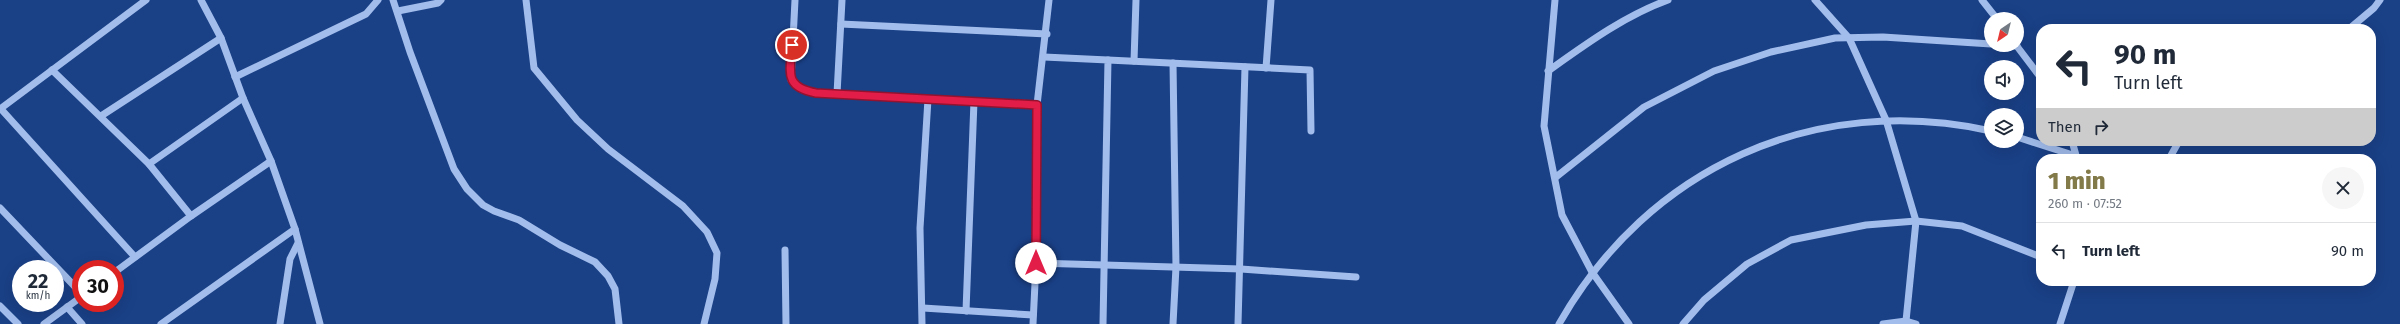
<!DOCTYPE html>
<meta charset="utf-8">
<style>
:root{--surface:#fff;--page:#f6f6f7;--text:#1f2937;--muted:#747a83;--line:#e0e1e3;--accent:#837a49}
body{margin:0;font-family:"Fira Sans",sans-serif;background:var(--page);color:var(--text);height:100vh;display:flex;flex-direction:column;font-size:15px;white-space:nowrap}
*{box-sizing:border-box;margin:0}
p{font-size:13px;color:var(--muted)}
.icon{flex:none;width:22px;height:22px;fill:none;stroke:currentColor;stroke-width:2;stroke-linecap:round;stroke-linejoin:round}
.map{position:relative;flex:1;overflow:hidden}
.panel{position:absolute;left:2036px;top:154px;width:340px;height:132px;display:flex;flex-direction:column;background:var(--surface);border-radius:16px;box-shadow:0 4px 16px #0002}
.panel>*{flex:none}
.top-card{position:absolute;left:2036px;top:24px;width:340px;height:122px;border-radius:16px;box-shadow:0 4px 16px #0002;background:#fff;color:var(--text);overflow:hidden}
.needle{width:26px;rotate:215deg}
.tools{position:absolute;left:1984px;top:12px;display:grid;gap:8px}
.tools a{display:grid;place-items:center;width:40px;height:40px;border-radius:50%;background:var(--surface);box-shadow:0 4px 16px #0002;font-size:20px}
.speed{position:absolute;left:12px;top:260px;display:flex;gap:8px;font-size:20px;font-weight:700;text-align:center}
.speed>*{display:grid;place-content:center;width:52px;height:52px;border-radius:50%;background:var(--surface);box-shadow:0 4px 16px #0002;line-height:1}
.speed small{font-size:10px;font-weight:400}
.speed .limit{border:6px solid #d22;background:#fff;color:#111}
.pin{position:absolute;display:grid;place-items:center;width:34px;height:34px;color:#fff;margin:-17px;border:2px solid #fff;border-radius:50%;box-shadow:0 1px 4px #0007}
.me{position:absolute;width:44px;margin:-22px;rotate:0deg;stroke-linejoin:round;filter:drop-shadow(0 0 3px #0008)}
.turn{display:flex;align-items:center;gap:14px;height:84px;padding:0 12px;font-size:18px}
.turn .icon{width:52px;height:52px;stroke-width:2.5}
.turn b{display:block;font-size:28px;line-height:34px}
.then{display:flex;align-items:center;height:38px;padding:0 12px;background:#0003;gap:8px;font-size:15px}
.round{display:grid;place-items:center;flex:none;width:42px;height:42px;border-radius:21px;background:var(--page)}
.head{display:flex;align-items:center;justify-content:space-between;height:68px;padding:0 12px}
h1{font-size:24px;font-weight:800;line-height:30px;color:var(--accent)}
ul{padding:0;list-style:none}
li{display:flex;align-items:center;gap:12px;height:56px;padding:0 12px;border-top:1px solid var(--line)}
li div{flex:1}
li b{display:block;font-size:15px}
li em{font-style:normal}
.map>svg:first-child{display:block}
</style>
<div class="map">
<svg width="2400" height="324" viewBox="0 0 2400 324">
<rect width="100%" height="100%" fill="#1a4086"/>
<g fill="none" stroke-linecap="round" stroke-linejoin="round">
<g stroke="#a2bdec" stroke-width="7">
<polyline points="201,0 221,38 243,98 271,161 295,229 320,324"/>
<polyline points="393,0 410,52 454,169 467,189 483,205 494,211 519,220 560,245 595,262 608,276 615,289 619,324"/>
<polyline points="526,0 534,68 577,120 608,149 683,206 707,232 717,253 715,279 704,324"/>
<path d="M795,0L791,80C797,90 805,91 816,93L1037,105"/>
<polyline points="1555,0 1544,126 1562,215 1592,272 1629,324"/>
<polyline points="1815,0 1849,38 1886,120 1916,221 1906,321"/>
<polyline points="1982,0 1997,19"/>
<polyline points="398,11 438,3 441,0"/>
<polyline points="841,24 1047,34"/>
<polyline points="2349,29 2374,8 2380,0"/>
<polyline points="2002,45 2017,46"/>
<polyline points="2016,45 2041,78"/>
<polyline points="1044,57 1108,60 1103,324"/>
<polyline points="1108,60 1310,70 1311,131"/>
<polyline points="1134,61 1136,0"/>
<polyline points="1266,68 1271,0"/>
<polyline points="52,70 149,164 191,216"/>
<path d="M1548,71C1586,44 1624,16 1668,0"/>
<polyline points="235,77 366,14 378,0"/>
<polyline points="837,94 842,0"/>
<polyline points="0,109 146,0"/>
<polyline points="1,109 135,257"/>
<polyline points="101,116 221,38"/>
<polyline points="2017,137 2076,156"/>
<polyline points="2072,141 2077,159"/>
<polyline points="2169,159 2179,141"/>
<polyline points="149,164 243,98"/>
<polyline points="1556,177 1644,107 1714,71 1771,52 1835,38 1883,37 1991,44"/>
<polyline points="0,208 81,293"/>
<polyline points="785,250 786,324"/>
<polyline points="1036,263 1241,269 1356,277"/>
<polyline points="115,272 191,216 271,161"/>
<polyline points="0,306 18,324"/>
<polyline points="67,307 82,324"/>
<polyline points="923,308 1033,315"/>
<polyline points="966,311 974,101"/>
<polyline points="44,324 81,297"/>
<polyline points="161,324 295,229"/>
<polyline points="280,324 290,259 298,243"/>
<polyline points="922,324 920,228 928,99"/>
<polyline points="1033,324 1036,263 1037,105 1049,0"/>
<polyline points="1173,324 1176,267 1173,63"/>
<polyline points="1238,324 1245,67"/>
<path d="M1559,324C1648,167 1815,92 1991,131"/>
<polyline points="1683,324 1704,300 1747,264 1791,240 1866,225 1916,221 1962,226 2041,257"/>
<polyline points="1883,324 1906,321 1916,324"/>
<polyline points="2060,324 2074,281"/>
</g>
</g>
<g fill="none" stroke-linecap="round" stroke-linejoin="round">
<g stroke="#92132f" stroke-width="10">
<path id="route" d="M792,45C790,73 784,87 816,93L1037,105L1036,263"/>
</g>
<use href="#route" stroke="#e11d48" stroke-width="7"/>
</g>
</svg>
<div class="tools">
<a><svg class="needle" viewBox="-14 -14 28 28"><path d="M0-13l5 13h-10z" fill="#e53935"/><path d="M0 13l5-13h-10z" fill="#747a83"/></svg></a>
<a><svg class="icon" aria-label="sound" viewBox="0 0 24 24"><path d="M4 9h4l5-4v14l-5-4H4zM17 9q2 3 0 6"/></svg></a>
<a><svg class="icon" aria-label="layers" viewBox="0 0 24 24"><path d="M12 4l9 5-9 5-9-5zM3 14l9 5 9-5"/></svg></a>
</div>
<div class="speed"><div>22<small>km/h</small></div><div class="limit">30</div></div>
<div class="pin" style="left:792px;top:45px;background:#d93025"><svg class="icon" aria-label="arrive" viewBox="0 0 24 24"><path d="M6 21V4h12l-3 4 3 4H6"/></svg></div>
<svg class="me" style="left:1036px;top:263px" viewBox="-20 -20 40 40"><circle r="19" fill="#fff"/><path d="M0-13L10 11 0 6-10 11z" fill="#e11d48"/></svg>
<div class="top-card">
<div class="turn"><svg class="icon" aria-label="left" viewBox="0 0 24 24"><path d="M17 20v-9H6M10 6l-5 5 5 5"/></svg><div><b>90 m</b>Turn left</div></div>
<div class="then">Then<svg class="icon" aria-label="right" viewBox="0 0 24 24"><path d="M7 20v-9h11M14 6l5 5-5 5"/></svg></div>
</div>
<section class="panel">
<div class="head"><div><h1>1 min</h1><p>260 m · 07:52</p></div><a class="round"><svg class="icon" aria-label="close" viewBox="0 0 24 24"><path d="M6 6l12 12M18 6L6 18"/></svg></a></div>
<ul>
<li><svg class="icon" aria-label="left" viewBox="0 0 24 24"><path d="M17 20v-9H6M10 6l-5 5 5 5"/></svg><div><b>Turn left</b></div><em>90 m</em></li>
</ul>
</section>
</div>
